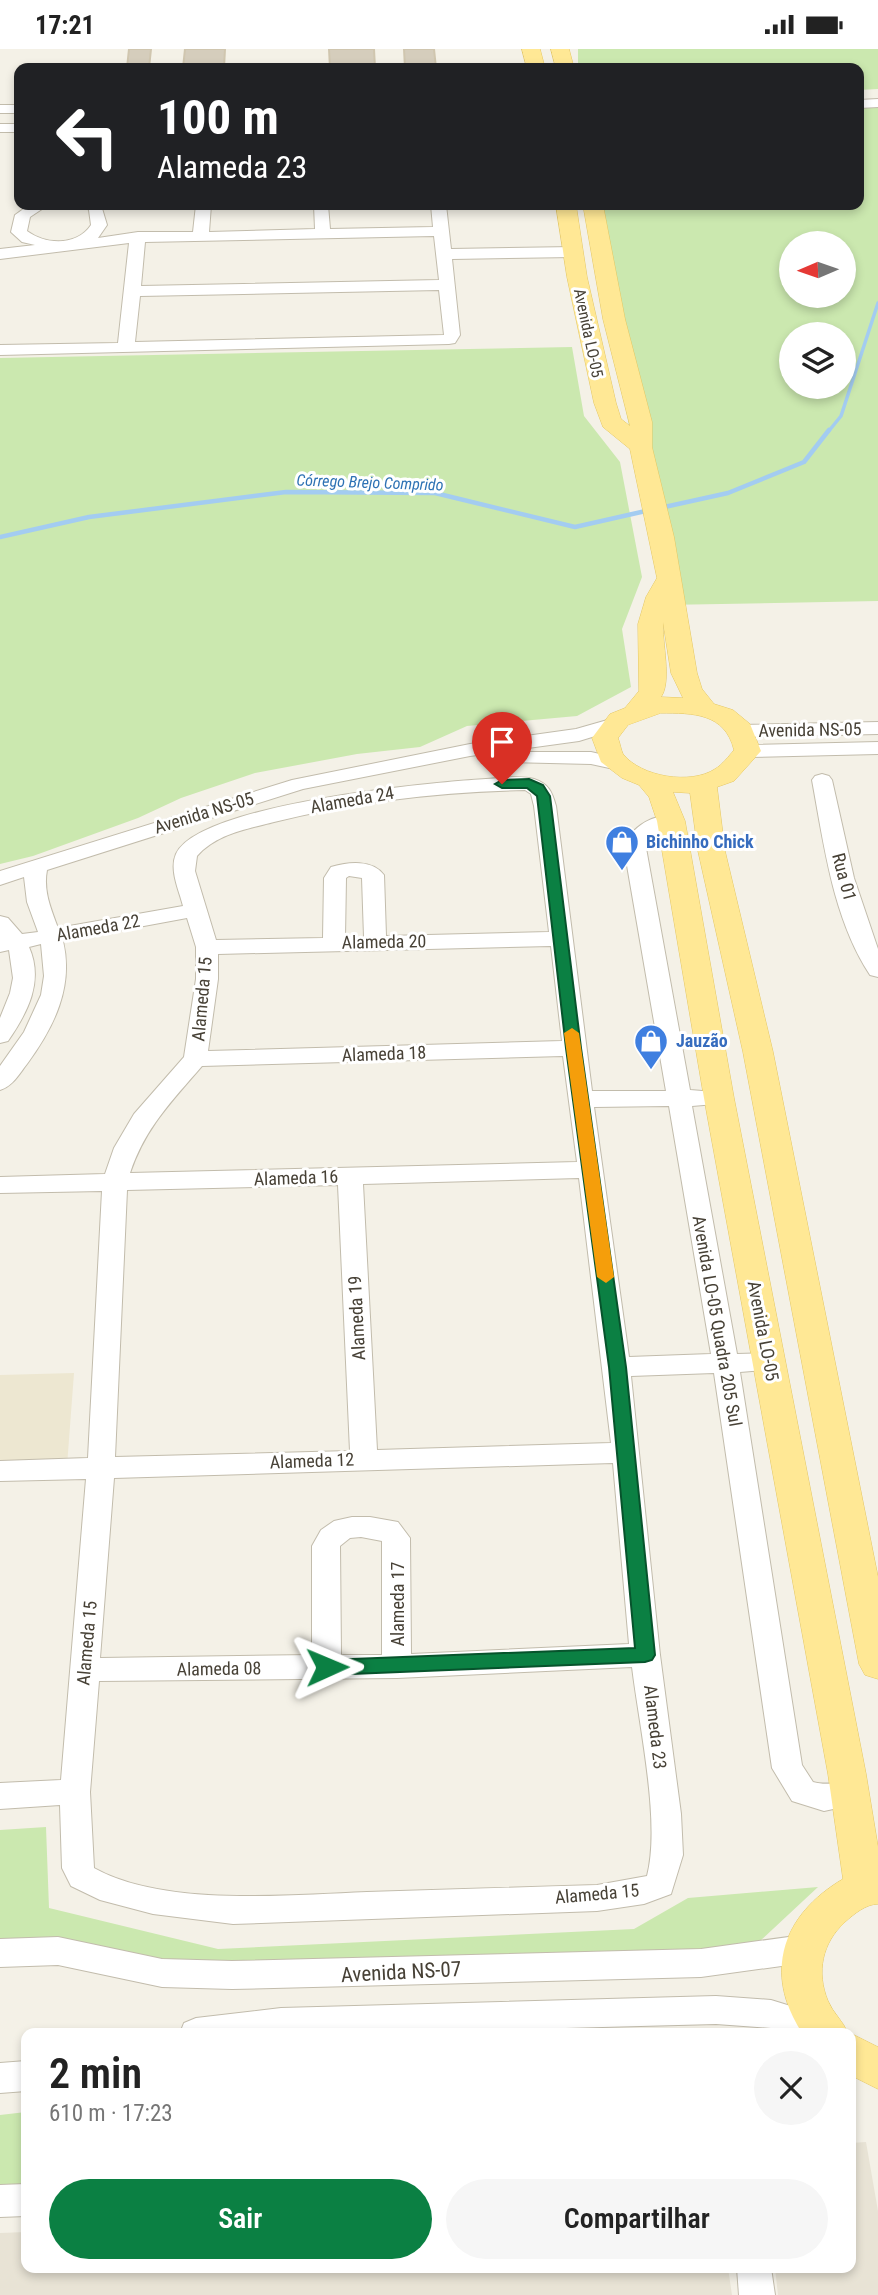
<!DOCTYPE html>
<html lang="pt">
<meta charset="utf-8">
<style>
:root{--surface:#fff;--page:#f6f6f6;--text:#222;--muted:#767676;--accent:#0b8043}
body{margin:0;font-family:"Roboto Condensed",sans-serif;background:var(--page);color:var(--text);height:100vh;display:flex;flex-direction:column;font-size:26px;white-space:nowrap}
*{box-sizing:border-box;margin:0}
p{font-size:23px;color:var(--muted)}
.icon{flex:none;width:38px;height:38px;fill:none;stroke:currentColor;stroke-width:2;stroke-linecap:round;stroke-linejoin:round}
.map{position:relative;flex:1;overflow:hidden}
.panel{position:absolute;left:21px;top:1979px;width:835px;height:245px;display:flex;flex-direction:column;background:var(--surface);border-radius:14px;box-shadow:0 4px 10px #0003}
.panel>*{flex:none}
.guide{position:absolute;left:14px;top:14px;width:850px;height:147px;border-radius:14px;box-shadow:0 4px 10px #0003;background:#202124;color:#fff;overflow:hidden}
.needle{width:46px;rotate:268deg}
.controls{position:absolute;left:779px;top:182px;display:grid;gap:14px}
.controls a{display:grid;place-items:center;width:77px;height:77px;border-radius:50%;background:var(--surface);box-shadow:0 4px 10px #0003;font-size:35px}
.pin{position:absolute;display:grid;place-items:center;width:60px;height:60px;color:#fff;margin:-72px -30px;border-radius:50% 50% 50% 0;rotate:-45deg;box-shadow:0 0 7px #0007}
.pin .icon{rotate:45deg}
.me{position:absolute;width:77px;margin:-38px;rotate:89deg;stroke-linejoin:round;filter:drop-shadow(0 0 5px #0008)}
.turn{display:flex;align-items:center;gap:24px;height:147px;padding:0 28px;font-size:32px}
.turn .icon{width:91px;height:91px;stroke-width:2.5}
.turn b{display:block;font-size:49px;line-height:60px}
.round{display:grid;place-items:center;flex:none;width:74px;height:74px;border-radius:37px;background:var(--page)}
.summary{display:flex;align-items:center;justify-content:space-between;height:119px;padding:0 28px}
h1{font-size:42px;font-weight:600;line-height:52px}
.primary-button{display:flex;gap:14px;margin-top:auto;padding:14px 28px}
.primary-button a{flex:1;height:80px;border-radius:42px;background:var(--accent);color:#fff;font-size:28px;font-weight:600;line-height:80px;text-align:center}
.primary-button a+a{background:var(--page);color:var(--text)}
.status{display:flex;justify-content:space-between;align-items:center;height:49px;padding:0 35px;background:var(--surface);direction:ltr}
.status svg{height:19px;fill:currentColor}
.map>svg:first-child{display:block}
</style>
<div class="status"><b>17:21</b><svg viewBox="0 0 49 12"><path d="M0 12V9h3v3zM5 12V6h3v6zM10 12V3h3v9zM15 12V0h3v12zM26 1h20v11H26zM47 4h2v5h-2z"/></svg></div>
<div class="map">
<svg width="878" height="2246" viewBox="0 0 878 2246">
<rect width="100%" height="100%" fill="#f4f1e7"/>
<g fill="#e8e3d5">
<polygon points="866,2093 878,2162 878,2246 778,2246 775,2219 850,2219 851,2094"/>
<polygon points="26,2183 26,2219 728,2219 732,2246 0,2246 0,2184"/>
</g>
<polygon fill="#ede7d1" points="74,1324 67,1417 0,1419 0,1326"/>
<g fill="#cbe8af" fill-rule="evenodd">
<polygon points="578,0 878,0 878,40 859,41 859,19 578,19"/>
<path d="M878,54V552L664,556L586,156H859V55ZM791,194H844V247H791ZM791,285H844V338H791Z"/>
<polygon points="572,298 584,367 620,413 642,528 622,580 631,638 577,667 467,677 420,698 357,705 255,724 181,749 138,769 33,807 0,815 0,309"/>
<polygon points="46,1778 49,1859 218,1900 634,1880 688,1849 818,1838 744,1907 258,1932 0,1905 0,1781"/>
<polygon points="26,2063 26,2157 0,2159 0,2066"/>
</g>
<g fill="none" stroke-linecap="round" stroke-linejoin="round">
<polyline stroke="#a3ccf1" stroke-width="3.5" points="828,383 841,367 878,254"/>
<g stroke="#a3ccf1" stroke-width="4.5">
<polyline points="660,459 728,444 804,413 829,381"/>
<polyline points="0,488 89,468 286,443 435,444 575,478 650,461"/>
</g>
</g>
<g fill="#d5cdbc" stroke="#d0c6af" stroke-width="2">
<polygon points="129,0 151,0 149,19 127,19"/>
<polygon points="185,0 225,0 224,19 183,19"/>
<polygon points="329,0 374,0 375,19 330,19"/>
<polygon points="404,0 434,0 436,19 405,19"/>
</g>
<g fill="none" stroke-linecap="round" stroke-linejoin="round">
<g stroke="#c2bcac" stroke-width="2">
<g id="minor">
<polygon points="878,50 878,58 859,59 859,51"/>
<rect x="0" y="56" width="19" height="8"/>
<rect x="0" y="75" width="19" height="8"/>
<path d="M29,156H48L30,168L27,182C46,196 77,197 91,176L89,161L83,156H101L107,176L98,189L138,183H193L196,156H211L209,183L315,180L314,156H328L330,180L433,178L431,156H446L451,200L574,198L582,203L574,208L452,210L460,286L455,294L449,295L0,306V296L118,294L129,194L0,210V200L35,196L22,193L11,183L15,166ZM434,187L439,231L141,237L145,193ZM439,241L444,286L135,293L140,247Z"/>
<path d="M611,670L618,672L621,676L618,680L579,692L470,707L303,740L47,821C43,842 51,860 58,879L183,857C179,841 169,821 176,805C199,755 432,733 486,730C500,729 520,726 534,730C549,735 552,743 556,757L592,1042H666L624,799C630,777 657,762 678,768L682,772L678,776L650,788L646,799L690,1041L727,1044L731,1049L727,1054L692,1057L737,1305L768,1304L777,1306L781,1313L777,1320L740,1323L802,1716L813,1733C830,1738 845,1730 861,1736L865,1745L861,1754L824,1762L792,1752L772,1719L714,1324L631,1327L660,1606L681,1765L683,1806L671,1845L644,1855L597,1862L233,1875L153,1865L100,1851L71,1837L62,1819L60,1756L0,1760V1734L61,1731L86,1430L0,1432V1412L88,1409L102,1142L0,1144V1128L105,1125L114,1099L134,1065L184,1008L196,930V898L187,869L63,892C74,938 54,978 27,1015C19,1025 13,1037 0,1041V1017L24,983L41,946L44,927L41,895L29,898C44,932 28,963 8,992L0,994V969L10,944L13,929L9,901L0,903V867L8,869L22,885L38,883L27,853L24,828L0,836V822L292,731L470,695L576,680ZM525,741L531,745L534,757L549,883L386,887L384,826C372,810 348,813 331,818L324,829L323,889L216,891L195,822L197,807C216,785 247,780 274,773C357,752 440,743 525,741ZM349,827L362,829L364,888H345L346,829ZM551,897L562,992L208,1002L218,930V905ZM563,1007L577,1113L130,1124C145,1079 171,1053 202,1017ZM669,1057L711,1305L629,1308L594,1058ZM579,1129L611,1394L377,1401L363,1135ZM338,1136L350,1402L115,1408L127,1141ZM613,1414L629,1595L411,1605L410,1489L398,1473L370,1468H352L334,1472L321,1481L312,1497V1606L100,1609L114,1429ZM361,1488L382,1492V1606H341L340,1497L350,1489ZM632,1618C639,1676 661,1774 647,1827L597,1836C520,1838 444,1841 367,1843C288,1846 164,1858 94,1819L90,1743L99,1632L397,1629Z"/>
<polygon points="878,673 878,685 742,688 735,686 732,682 735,678 742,676"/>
<polygon points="878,693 878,705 748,708 741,706 738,702 741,698 748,696"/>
<polygon points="513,703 591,703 621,710 624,714 621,718 614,720 591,715 506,713 503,709 506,705"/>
<path d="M822,725L829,727L832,731L854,829L878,900V928L870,926C833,870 824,796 812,731L815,727Z"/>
<polygon points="803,1886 814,1890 819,1900 814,1910 803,1914 701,1928 232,1940 162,1938 58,1916 0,1918 0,1890 58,1888 162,1910 232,1912 701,1900"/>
<polygon points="716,1947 771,1951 836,1971 840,1981 839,1984 788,1984 771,1979 716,1975 377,1984 180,1984 184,1974 196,1969 281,1959"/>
<polygon points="26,2012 26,2042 0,2044 0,2014"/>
<polygon points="26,2135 26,2167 0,2168 0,2136"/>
<polygon points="737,2219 771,2219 775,2246 739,2246"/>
</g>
</g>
<g stroke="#e4c764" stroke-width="1">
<g id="major">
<polygon points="522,0 540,0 545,19 527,19"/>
<polygon points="551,0 569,0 574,19 556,19"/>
<path d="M556,156H576L587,228L616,354L621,370L630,377L603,270L583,156H603L625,270L652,373V398L674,488L697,624L702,640L714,655L733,661L750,675L761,702L734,732L717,738L725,802L773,1003L878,1528V1630L865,1626L859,1615L743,1003L698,802L690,744L673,743L685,772L734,1049L866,1725L878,1798V1855C866,1855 854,1865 845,1873C822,1894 816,1923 828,1952C833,1964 843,1972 848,1984H802C763,1923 782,1866 843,1830L828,1725L704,1049L657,772L649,748L639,736L622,729L601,713L592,689L610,665L625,659L639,642L638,575L646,548L657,529L630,400L603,378L594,354L567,228ZM663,573L671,624L683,649L661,648C672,633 662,593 663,573ZM661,664C693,664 725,664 734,701C729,707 722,716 715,720C691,736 641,728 623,705C621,701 620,694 618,689L628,676Z"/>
<polygon points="849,1984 850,1984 878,1998 878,2040 850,2026"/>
</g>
</g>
<use href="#minor" fill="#fff" fill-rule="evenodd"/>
<use href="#major" fill="#ffe895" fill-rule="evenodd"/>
</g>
<polygon fill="#0b8043" stroke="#07532c" stroke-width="2" points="529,730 543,736 550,747 581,999 626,1318 655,1606 652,1611 645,1613 327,1626 320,1624 317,1618 320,1613 327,1611 635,1599 609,1318 566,999 537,747 527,739 502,739 495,735 502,731"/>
<polygon fill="#f59e0b" points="572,979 579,984 614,1228 606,1234 597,1228 564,984"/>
<defs>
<g id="shop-pin" transform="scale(1.75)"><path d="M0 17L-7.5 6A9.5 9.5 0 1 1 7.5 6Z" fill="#3f7fe0" stroke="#fff"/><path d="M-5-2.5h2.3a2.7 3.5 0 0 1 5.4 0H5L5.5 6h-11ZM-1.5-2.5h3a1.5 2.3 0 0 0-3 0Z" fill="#fff"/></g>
</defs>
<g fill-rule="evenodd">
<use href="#shop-pin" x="622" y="793"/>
<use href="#shop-pin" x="651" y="992"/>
</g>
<g text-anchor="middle" stroke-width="6" stroke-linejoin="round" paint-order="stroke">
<g font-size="16" fill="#474136" stroke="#fff">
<text transform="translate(589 284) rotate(78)" y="6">Avenida LO-05</text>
</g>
<g font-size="16" font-style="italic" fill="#2e72b4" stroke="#fff">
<text transform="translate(370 433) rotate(2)" y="6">Córrego Brejo Comprido</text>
</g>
<g font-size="18" fill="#474136" stroke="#fff">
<text transform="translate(810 681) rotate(-1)" y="6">Avenida NS-05</text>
<text transform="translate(352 751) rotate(-10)" y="6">Alameda 24</text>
<text transform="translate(204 764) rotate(-17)" y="6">Avenida NS-05</text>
<text transform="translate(844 828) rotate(75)" y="6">Rua 01</text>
<text transform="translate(98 879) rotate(-10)" y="6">Alameda 22</text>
<text transform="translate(384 893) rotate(-1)" y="6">Alameda 20</text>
<text transform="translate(202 950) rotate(-85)" y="6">Alameda 15</text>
<text transform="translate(384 1005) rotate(-2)" y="6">Alameda 18</text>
<text transform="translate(296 1129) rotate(-2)" y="6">Alameda 16</text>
<text transform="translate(357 1269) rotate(-93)" y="6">Alameda 19</text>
<text transform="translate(717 1272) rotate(80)" y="6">Avenida LO-05 Quadra 205 Sul</text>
<text transform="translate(763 1282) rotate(79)" y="6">Avenida LO-05</text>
<text transform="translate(312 1412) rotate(-2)" y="6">Alameda 12</text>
<text transform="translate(398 1555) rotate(-90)" y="6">Alameda 17</text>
<text transform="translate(87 1594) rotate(-85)" y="6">Alameda 15</text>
<text transform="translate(219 1620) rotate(-1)" y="6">Alameda 08</text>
<text transform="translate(655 1678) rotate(83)" y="6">Alameda 23</text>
<text transform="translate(597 1845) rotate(-5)" y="6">Alameda 15</text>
</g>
<g font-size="18" font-weight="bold" fill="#366cbe" stroke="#fff" text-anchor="start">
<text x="646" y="799">Bichinho Chick</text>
<text x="676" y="998">Jauzão</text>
</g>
<g font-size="21" fill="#474136" stroke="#fff">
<text transform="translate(401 1923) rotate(-3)" y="7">Avenida NS-07</text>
</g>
</g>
</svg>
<div class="controls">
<a><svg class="needle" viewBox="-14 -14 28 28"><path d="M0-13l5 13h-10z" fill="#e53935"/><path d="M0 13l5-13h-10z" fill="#767676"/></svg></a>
<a><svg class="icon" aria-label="layers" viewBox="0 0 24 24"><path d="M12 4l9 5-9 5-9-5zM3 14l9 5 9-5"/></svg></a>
</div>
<div class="pin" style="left:502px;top:735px;background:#d93025"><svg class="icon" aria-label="arrive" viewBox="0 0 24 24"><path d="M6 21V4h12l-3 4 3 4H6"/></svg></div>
<svg class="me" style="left:327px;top:1618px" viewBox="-20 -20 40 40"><path d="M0-17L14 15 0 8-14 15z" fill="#0b8043" stroke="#fff" stroke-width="4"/></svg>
<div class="guide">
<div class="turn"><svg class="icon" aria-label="left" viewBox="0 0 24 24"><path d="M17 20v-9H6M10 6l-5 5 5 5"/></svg><div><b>100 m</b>Alameda 23</div></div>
</div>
<section class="panel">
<div class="summary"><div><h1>2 min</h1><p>610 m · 17:23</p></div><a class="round"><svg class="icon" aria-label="close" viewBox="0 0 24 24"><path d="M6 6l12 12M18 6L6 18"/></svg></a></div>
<div class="primary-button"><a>Sair</a><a>Compartilhar</a></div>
</section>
</div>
